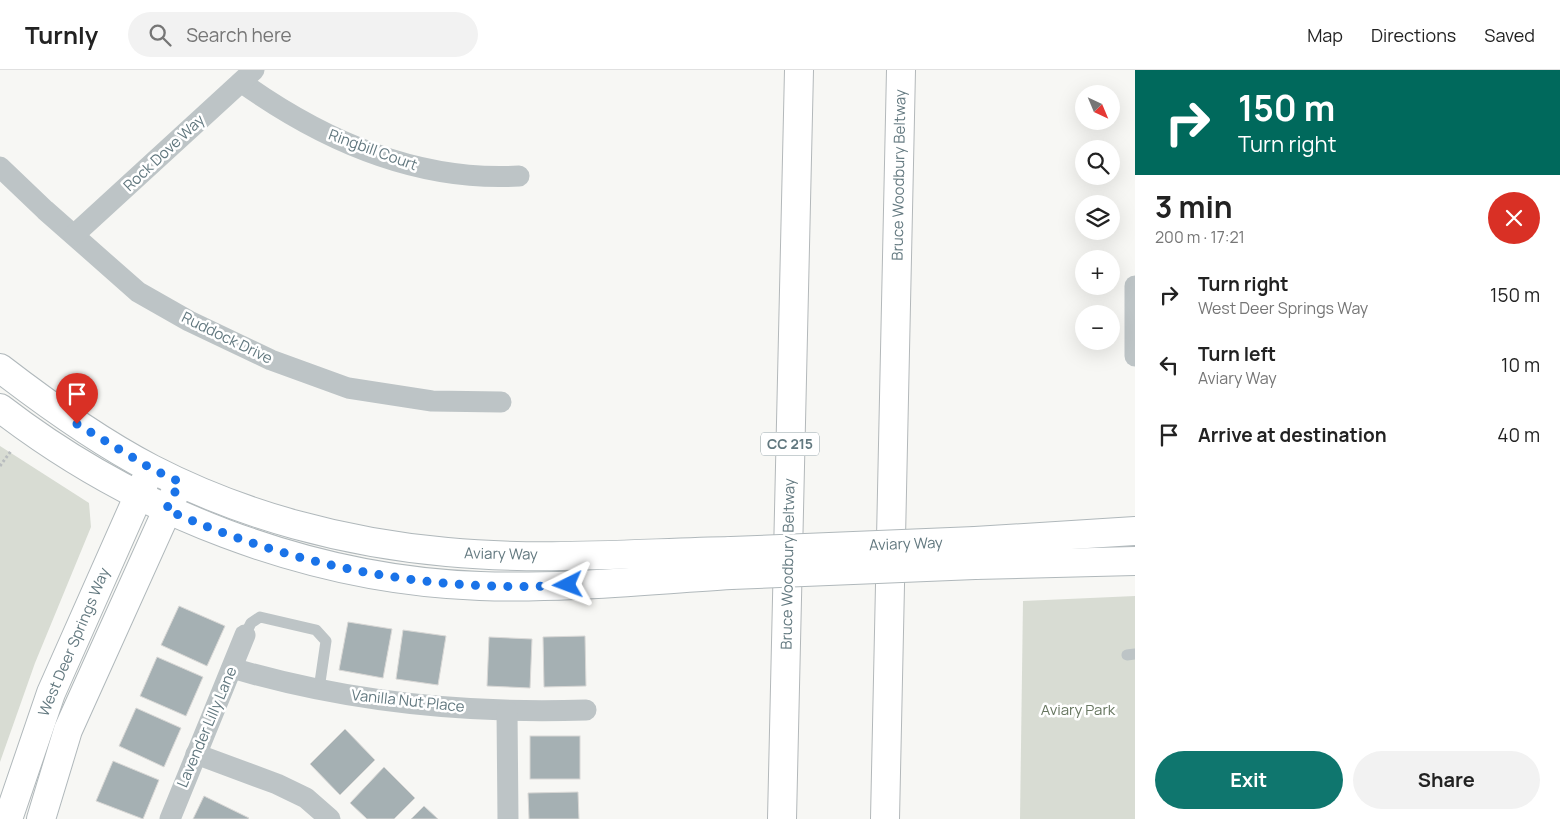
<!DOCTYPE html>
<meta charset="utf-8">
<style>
:root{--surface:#fff;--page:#f2f2f2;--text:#222;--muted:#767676;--line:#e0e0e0;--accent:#0f766e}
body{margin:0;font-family:Manrope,sans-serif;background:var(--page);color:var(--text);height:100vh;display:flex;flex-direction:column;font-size:19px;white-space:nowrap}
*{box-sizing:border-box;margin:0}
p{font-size:16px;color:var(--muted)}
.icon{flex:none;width:28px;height:28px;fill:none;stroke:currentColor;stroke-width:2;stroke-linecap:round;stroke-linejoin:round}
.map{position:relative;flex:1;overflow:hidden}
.details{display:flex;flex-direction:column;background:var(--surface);width:425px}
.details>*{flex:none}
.top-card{background:#00695c;color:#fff;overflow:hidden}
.needle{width:32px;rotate:136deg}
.fabs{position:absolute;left:1075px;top:15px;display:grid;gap:10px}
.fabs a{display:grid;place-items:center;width:45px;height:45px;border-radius:50%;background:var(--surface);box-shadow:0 5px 20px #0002;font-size:25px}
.pin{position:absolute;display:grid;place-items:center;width:42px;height:42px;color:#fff;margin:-51px -21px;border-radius:50% 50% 50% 0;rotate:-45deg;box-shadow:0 0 5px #0007}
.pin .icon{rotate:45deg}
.me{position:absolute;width:55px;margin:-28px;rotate:267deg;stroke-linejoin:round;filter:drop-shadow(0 0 4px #0008)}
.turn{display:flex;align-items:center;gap:18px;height:105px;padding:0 20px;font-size:22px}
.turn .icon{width:65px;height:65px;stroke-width:2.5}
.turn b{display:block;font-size:35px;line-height:42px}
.round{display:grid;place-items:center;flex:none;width:52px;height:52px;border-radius:26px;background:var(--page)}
.overview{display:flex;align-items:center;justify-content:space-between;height:85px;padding:0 20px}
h1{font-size:30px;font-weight:700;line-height:38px}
.action{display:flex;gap:10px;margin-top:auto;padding:10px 20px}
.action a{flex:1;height:58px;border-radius:30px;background:var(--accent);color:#fff;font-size:20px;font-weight:700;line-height:58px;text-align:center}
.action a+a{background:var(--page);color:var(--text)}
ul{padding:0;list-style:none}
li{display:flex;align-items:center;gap:15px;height:70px;padding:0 20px}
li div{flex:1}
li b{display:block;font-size:19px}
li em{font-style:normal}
header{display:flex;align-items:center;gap:30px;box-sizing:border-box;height:70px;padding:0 25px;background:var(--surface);border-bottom:1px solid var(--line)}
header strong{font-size:24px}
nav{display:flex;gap:28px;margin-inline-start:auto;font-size:18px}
.search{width:350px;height:45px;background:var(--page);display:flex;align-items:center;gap:12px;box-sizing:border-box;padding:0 18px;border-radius:28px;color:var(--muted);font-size:19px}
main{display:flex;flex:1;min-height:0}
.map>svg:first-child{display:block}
</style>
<header>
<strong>Turnly</strong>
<div class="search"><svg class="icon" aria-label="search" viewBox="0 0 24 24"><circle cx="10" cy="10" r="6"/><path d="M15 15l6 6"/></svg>Search here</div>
<nav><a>Map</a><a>Directions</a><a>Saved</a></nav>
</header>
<main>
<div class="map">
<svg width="1135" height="749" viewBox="0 0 1135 749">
<rect width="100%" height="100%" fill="#f7f7f4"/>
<g fill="#d8dcd3">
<polygon points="0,376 89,433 91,457 35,593 0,692"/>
<polygon points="1135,526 1135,749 1020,749 1023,531"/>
</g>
<g fill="#a5b0b3" stroke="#d9d8d6">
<polygon points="179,536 225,556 207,596 161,575"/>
<polygon points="348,552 392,559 383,608 339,600"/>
<polygon points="403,560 446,566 438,615 396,609"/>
<polygon points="585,566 586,616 544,617 543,567"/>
<polygon points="489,567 532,569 530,618 487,616"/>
<polygon points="157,587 203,607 186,646 140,626"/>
<polygon points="136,638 181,658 164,697 119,676"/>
<polygon points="345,659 375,690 340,725 310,694"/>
<rect x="530" y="666" width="50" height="43"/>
<polygon points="113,691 159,710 143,749 96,731"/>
<polygon points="384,697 415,728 394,749 367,749 350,733"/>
<polygon points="578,722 579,749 529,749 528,723"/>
<polygon points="204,726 249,748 248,749 193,749"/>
<polygon points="424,736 438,749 411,749"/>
</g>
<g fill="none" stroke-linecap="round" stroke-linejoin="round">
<g stroke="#b0b8bb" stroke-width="30">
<g id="secondary">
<path d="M0,298C48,335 98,371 152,399C243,446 346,473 447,482C541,491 637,483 731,481"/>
<path d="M0,338C135,442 308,510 480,516C563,519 648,510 731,505"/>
<polyline points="975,471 1135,461"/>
<polyline points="975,495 1135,491"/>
<polyline points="8,749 51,623 145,411"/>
<polyline points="41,749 68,660 174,425"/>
</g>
</g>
<g stroke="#b3b8ba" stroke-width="30">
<g id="motorway">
<polyline points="782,749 799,0"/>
<polyline points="885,749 901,0"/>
</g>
</g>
<polyline stroke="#b8bcbe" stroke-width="3" stroke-dasharray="2.5 2.5" stroke-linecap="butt" points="0,396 11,381"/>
<g stroke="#bdc4c6" stroke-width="11">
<polyline points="245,565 251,553 260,547 316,560 326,571 319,619"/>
<polyline points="1127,585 1135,584"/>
</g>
<g stroke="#bdc4c6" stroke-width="21">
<path d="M241,12C322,70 417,112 519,106"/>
<polyline points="0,97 45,140 138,222 189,251 271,290 348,318 432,331 501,332"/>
<polyline points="74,165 254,0"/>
<polyline points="1135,216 1135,286"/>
<path d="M232,598C347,632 467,644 586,640"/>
<polyline points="507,641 508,749"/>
<polyline points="196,684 277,714 306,728 330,749"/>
<polyline points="170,749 245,565"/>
</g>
<use href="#secondary" stroke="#fff" stroke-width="28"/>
<use href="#motorway" stroke="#fff" stroke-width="28"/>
<g stroke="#b0b8bb" stroke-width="30" stroke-linecap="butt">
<g id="secondary-bridge">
<polyline points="731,481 975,471"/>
<polyline points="731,505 975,495"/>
</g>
</g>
<use href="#secondary-bridge" stroke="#fff" stroke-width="28"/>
</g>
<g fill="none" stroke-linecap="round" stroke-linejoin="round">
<path stroke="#1a73e8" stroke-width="9" stroke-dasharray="0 16.2" d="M77,354L152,399L180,412L166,440C187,448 206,457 227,464C335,504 453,522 568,515"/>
</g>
<g text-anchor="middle" stroke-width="5" stroke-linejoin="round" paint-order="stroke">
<rect fill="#fff" stroke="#91a0a5" stroke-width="1" x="761" y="362.5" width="58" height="23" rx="4"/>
<g font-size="14" font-weight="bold" fill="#62787f">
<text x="790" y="379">CC 215</text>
</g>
<g font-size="15" fill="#62787f" stroke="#fff">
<text transform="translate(373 80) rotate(20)" y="5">Ringbill Court</text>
<text transform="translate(164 83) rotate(-43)" y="5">Rock Dove Way</text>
<text transform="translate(899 105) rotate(-89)" y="5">Bruce Woodbury Beltway</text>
<text transform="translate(227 268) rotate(26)" y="5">Ruddock Drive</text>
<text transform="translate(906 474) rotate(-2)" y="5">Aviary Way</text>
<text transform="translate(501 484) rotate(1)" y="5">Aviary Way</text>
<text transform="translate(788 494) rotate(-89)" y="5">Bruce Woodbury Beltway</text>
<text transform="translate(74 572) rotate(-67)" y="5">West Deer Springs Way</text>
<text transform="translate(408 631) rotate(6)" y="5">Vanilla Nut Place</text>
<text transform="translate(207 657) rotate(-67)" y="5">Lavender Lilly Lane</text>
</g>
<g font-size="15" fill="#687761" stroke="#fff">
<text x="1078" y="645">Aviary Park</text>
</g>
</g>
</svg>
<div class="fabs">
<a><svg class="needle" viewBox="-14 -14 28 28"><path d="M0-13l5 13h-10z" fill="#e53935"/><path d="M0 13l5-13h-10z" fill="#767676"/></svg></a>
<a><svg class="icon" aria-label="search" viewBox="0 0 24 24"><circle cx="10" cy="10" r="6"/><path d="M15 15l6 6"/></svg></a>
<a><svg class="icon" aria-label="layers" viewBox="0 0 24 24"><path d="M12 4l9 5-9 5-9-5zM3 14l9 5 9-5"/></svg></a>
<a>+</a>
<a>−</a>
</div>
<div class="pin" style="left:77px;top:354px;background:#d93025"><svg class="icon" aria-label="arrive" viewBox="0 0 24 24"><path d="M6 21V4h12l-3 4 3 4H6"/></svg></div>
<svg class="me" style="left:568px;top:515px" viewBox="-20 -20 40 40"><path d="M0-17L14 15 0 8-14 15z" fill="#1a73e8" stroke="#fff" stroke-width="4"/></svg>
</div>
<section class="details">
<div class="top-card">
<div class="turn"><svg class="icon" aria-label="right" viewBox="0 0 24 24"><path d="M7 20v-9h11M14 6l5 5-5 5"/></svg><div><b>150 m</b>Turn right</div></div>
</div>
<div class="overview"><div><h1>3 min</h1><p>200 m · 17:21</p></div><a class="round" style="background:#d93025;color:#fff"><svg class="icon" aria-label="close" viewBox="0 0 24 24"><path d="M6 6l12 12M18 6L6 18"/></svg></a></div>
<ul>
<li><svg class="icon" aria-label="right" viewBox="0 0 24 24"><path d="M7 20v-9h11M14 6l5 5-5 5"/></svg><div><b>Turn right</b><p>West Deer Springs Way</p></div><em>150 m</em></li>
<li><svg class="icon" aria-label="left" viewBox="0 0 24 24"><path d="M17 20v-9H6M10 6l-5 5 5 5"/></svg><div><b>Turn left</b><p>Aviary Way</p></div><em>10 m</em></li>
<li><svg class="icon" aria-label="arrive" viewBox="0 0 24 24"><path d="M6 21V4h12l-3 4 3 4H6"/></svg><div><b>Arrive at destination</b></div><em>40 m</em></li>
</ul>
<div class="action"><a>Exit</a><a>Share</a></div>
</section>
</main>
